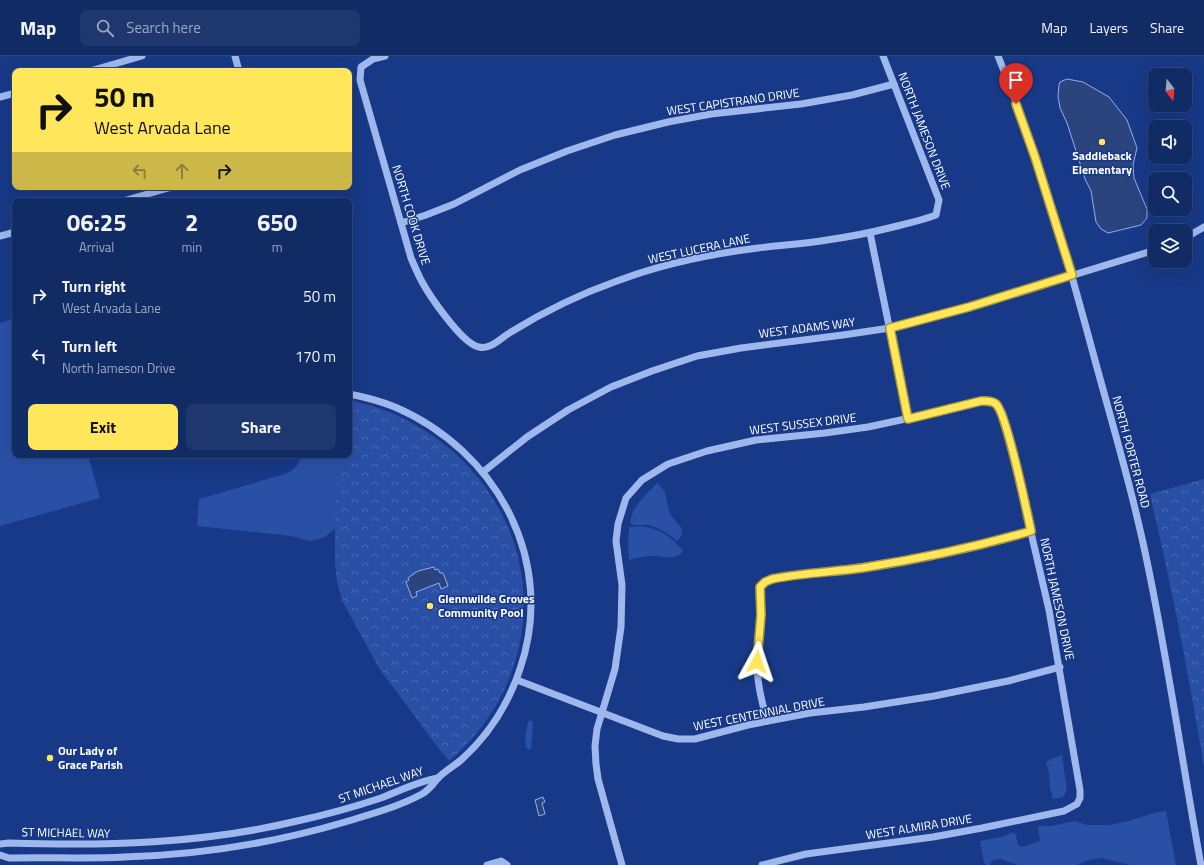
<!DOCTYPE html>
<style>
:root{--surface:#112b65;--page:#1e376e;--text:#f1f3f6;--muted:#9ca7bf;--line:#304779;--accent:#ffe65a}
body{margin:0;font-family:"Titillium Web",sans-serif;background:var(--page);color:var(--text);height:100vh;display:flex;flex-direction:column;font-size:15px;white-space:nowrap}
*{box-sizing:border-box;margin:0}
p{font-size:13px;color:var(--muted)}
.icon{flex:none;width:22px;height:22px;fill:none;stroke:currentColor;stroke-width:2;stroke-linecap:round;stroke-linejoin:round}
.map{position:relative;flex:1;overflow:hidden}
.drawer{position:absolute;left:12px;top:142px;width:340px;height:260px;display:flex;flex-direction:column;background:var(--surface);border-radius:8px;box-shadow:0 4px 16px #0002,0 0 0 1px var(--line)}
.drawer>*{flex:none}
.hud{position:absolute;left:12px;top:12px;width:340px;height:122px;border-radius:8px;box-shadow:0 4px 16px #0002,0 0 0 1px var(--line);background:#ffe65a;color:#111;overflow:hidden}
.needle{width:26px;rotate:164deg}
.buttons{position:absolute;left:1148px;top:12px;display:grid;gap:8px}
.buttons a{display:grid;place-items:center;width:44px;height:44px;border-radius:8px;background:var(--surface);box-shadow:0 4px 16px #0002,0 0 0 1px var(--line);font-size:20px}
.pin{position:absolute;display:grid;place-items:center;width:34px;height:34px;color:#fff;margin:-41px -17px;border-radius:50% 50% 50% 0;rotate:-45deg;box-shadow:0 0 4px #0007}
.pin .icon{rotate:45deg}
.me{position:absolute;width:44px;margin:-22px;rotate:5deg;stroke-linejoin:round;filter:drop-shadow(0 0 3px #0008)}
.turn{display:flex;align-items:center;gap:14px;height:84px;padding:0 16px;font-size:18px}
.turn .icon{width:52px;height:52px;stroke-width:2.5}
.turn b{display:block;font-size:28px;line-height:34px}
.lanes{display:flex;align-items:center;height:38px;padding:0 16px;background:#0003;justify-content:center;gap:20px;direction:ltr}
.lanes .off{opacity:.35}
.eta{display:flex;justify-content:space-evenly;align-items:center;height:68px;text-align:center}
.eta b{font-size:24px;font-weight:700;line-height:28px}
.button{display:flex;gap:8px;margin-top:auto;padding:8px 16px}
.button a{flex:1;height:46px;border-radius:8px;background:var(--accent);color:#111;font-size:16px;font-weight:700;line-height:46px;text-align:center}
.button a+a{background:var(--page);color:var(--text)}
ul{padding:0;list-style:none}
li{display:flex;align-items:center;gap:12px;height:60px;padding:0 16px}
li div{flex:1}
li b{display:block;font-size:15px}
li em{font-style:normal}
header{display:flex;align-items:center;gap:24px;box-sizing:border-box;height:56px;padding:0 20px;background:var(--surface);border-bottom:1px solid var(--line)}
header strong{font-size:19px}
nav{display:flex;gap:22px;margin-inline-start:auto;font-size:14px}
.search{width:280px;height:36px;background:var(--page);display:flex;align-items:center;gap:10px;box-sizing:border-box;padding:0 14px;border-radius:8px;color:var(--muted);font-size:15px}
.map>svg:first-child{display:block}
</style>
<header>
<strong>Map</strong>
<div class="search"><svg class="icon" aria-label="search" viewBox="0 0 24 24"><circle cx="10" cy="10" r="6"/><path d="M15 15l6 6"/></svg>Search here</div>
<nav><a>Map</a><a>Layers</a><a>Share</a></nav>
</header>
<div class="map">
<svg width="1204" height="809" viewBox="0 0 1204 809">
<defs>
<pattern id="forest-crowns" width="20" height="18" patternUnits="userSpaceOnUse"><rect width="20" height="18" fill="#2a50a6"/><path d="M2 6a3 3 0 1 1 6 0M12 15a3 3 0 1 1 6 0" fill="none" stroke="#4a6ab3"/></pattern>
</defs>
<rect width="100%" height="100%" fill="#173987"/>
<g fill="#2a50a6">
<polygon points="15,262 15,399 88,399 100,442 0,470 0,267"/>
<path d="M302,399H349L444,697H442L379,612L342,544L337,525L335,506V472L330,477L323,482L309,485L291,480L197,470L199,443L285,418C294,415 299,408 302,399Z"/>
<path d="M657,427C671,439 664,447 672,461C676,466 682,470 682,477C682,480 679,483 677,485C669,478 660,472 649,469C643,468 635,471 630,467C632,449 646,440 657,427Z"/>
<path d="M629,471C635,471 640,470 646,471C660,473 675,484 683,495C675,506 664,499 652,500C645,500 637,502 629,504L628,490Z"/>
<polygon points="531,664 533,667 531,692 529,694 526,692 525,681 528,666"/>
<polygon points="1062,699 1067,734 1063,741 1053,743 1050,731 1049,717 1046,707 1051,703"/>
<path d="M1166,755L1176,809H1130L1102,802L1088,804L1077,809H1018L1000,803L992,804L990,809H986L984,807L980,785L1005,780C1008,778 1011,776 1015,777L1018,789L1022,791L1040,785L1038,772L1039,770H1051L1075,765L1087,769H1110L1128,765L1158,756Z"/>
</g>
<g fill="url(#forest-crowns)">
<path d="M349,344C360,347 371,349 381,353C396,358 409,365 422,373C507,425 547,526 510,620C497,654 476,682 449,705L379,612L342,544L337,525L335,506V446L341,399H349Z"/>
<path d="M1204,423V711C1189,619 1171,528 1150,438Z"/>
</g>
<g fill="#2b447e" stroke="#90aff0">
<polygon points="1067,23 1083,26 1109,41 1127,64 1137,92 1133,109 1134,122 1147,153 1147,162 1141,169 1108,177 1101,173 1096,166 1091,135 1085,123 1067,67 1060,52 1058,40 1059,29 1060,26"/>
<polygon points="434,511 435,514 438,513 440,517 443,517 448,530 441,533 439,527 416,536 417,540 412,542 406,526 409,524 408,522 418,515"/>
<polygon points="543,741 545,746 542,747 545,758 539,760 535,744"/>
</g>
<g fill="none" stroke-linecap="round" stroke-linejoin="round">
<g stroke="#9eb7ed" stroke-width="7">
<polyline points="235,0 239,15"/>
<path d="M385,0L373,3L361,11L360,24L411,202C414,209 417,216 421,224C429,239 462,288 479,291C491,294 502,281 511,276C545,255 580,238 617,225C662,208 710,198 758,192C781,189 804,188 827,184C848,181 869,177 889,172C905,168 920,165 936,159L939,144L883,0"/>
<path d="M998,0C1039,100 1068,204 1096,308C1115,377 1135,445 1149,515C1169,613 1183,711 1201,809"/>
<polyline points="90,15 142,0"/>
<polyline points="0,41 15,37"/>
<polyline points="123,145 172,131"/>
<polyline points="401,167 426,159 454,148 520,114 567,95 615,79 668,66 711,58 801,48 852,39 894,28"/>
<polyline points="870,177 908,363"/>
<polyline points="0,180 15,176"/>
<polyline points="1185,182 1204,171"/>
<polyline points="483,416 527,381 568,354 611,331 652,315 697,300 741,292 843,279 890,272 969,251 1155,194"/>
<polyline points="517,624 663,680 678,683 695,683 748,669 810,657 864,651 934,640 1008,625 1060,611"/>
<path d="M767,665C762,646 757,627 757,607C757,591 761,575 761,558C761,550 757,538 761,531C765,524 773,523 780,521C865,512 949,498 1031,475"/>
<path d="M0,788L9,787C107,790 201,788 297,765C325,759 354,751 381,742C400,735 418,725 438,722"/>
<path d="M0,799L9,802C47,801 86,803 124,801C198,799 274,787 345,766C371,758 398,751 422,738C429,734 433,728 438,722C445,715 454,710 461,704C489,679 508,649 520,613C557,505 497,395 395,351C380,345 365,341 349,338"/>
<polyline points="487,809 501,805 507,809"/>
<polyline points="622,809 598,723 596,708 595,690 597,673 615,613 621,571 622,529 616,485 618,468 626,442 642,424 668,408 707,395 756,384 825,377 868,371 952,353 981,345 989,345 995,347 999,351 1003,358 1009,382 1049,554 1080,734 1080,742 1077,748 1064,755 982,772 933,781 806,798 762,809"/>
</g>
</g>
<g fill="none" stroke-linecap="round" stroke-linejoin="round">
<g stroke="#a6963a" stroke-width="10">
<path id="route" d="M757,606L761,559L760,531L765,526L772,523C801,517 832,516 862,512C919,503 976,491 1031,475C1027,456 1006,356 996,348C992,344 986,345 981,345L908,363L890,272L969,251L1072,219L1035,101L1016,48"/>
</g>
<use href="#route" stroke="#ffe65a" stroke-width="7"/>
</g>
<g fill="#ffe65a" stroke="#173987" stroke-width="1.5">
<circle cx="1102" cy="86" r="4"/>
<circle cx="430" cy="550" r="4"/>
<circle cx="50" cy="702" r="4"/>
</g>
<g text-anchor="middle" stroke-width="3" stroke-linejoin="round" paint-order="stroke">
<g font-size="12" fill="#fff" stroke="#173987">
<text transform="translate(733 46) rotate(-8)" y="4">WEST CAPISTRANO DRIVE</text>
<text transform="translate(924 75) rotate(69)" y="4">NORTH JAMESON DRIVE</text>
<text transform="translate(411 159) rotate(73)" y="4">NORTH COOK DRIVE</text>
<text transform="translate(699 193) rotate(-12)" y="4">WEST LUCERA LANE</text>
<text transform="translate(807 272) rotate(-7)" y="4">WEST ADAMS WAY</text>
<text transform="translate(803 368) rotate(-7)" y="4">WEST SUSSEX DRIVE</text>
<text transform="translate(1131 396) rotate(75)" y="4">NORTH PORTER ROAD</text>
<text transform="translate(1057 543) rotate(78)" y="4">NORTH JAMESON DRIVE</text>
<text transform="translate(759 658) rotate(-11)" y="4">WEST CENTENNIAL DRIVE</text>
<text transform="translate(381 729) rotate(-19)" y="4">ST MICHAEL WAY</text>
<text transform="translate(919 771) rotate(-9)" y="4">WEST ALMIRA DRIVE</text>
<text transform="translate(66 777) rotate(1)" y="4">ST MICHAEL WAY</text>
</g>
<g font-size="12" font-weight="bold" fill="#fff" stroke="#173987" text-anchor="start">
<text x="1102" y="104" text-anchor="middle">Saddleback<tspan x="1102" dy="14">Elementary</tspan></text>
<text x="438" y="547">Glennwilde Groves<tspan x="438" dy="14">Community Pool</tspan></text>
<text x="58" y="699">Our Lady of<tspan x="58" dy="14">Grace Parish</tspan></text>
</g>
</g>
</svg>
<div class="buttons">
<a><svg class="needle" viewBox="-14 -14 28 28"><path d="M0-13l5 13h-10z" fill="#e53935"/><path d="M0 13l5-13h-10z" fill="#9ca7bf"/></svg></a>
<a><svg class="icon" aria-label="sound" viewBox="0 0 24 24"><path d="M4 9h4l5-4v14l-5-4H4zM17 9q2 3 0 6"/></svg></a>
<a><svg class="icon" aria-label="search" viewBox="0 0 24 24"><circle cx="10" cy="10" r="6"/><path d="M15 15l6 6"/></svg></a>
<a><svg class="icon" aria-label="layers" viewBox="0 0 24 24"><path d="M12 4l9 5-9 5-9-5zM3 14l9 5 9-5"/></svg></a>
</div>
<div class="pin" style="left:1016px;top:48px;background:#d93025"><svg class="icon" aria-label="arrive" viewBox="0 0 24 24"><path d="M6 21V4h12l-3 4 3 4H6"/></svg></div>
<svg class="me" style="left:757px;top:606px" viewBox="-20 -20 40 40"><path d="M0-17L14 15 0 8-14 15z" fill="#ffe65a" stroke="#fff" stroke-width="4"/></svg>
<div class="hud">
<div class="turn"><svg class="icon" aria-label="right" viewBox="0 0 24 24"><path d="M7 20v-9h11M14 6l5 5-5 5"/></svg><div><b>50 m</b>West Arvada Lane</div></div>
<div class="lanes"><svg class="icon off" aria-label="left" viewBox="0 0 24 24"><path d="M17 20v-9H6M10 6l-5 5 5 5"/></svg><svg class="icon off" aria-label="ahead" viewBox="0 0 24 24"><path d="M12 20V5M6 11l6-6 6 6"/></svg><svg class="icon" aria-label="right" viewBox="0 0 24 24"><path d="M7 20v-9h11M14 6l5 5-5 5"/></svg></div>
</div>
<section class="drawer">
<div class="eta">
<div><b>06:25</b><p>Arrival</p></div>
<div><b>2</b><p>min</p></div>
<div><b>650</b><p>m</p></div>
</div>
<ul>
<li><svg class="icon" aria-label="right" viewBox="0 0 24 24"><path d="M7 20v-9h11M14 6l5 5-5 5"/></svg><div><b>Turn right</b><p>West Arvada Lane</p></div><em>50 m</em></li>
<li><svg class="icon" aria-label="left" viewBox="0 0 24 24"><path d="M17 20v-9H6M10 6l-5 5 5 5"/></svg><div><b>Turn left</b><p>North Jameson Drive</p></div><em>170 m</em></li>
</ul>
<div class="button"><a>Exit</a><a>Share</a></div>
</section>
</div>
